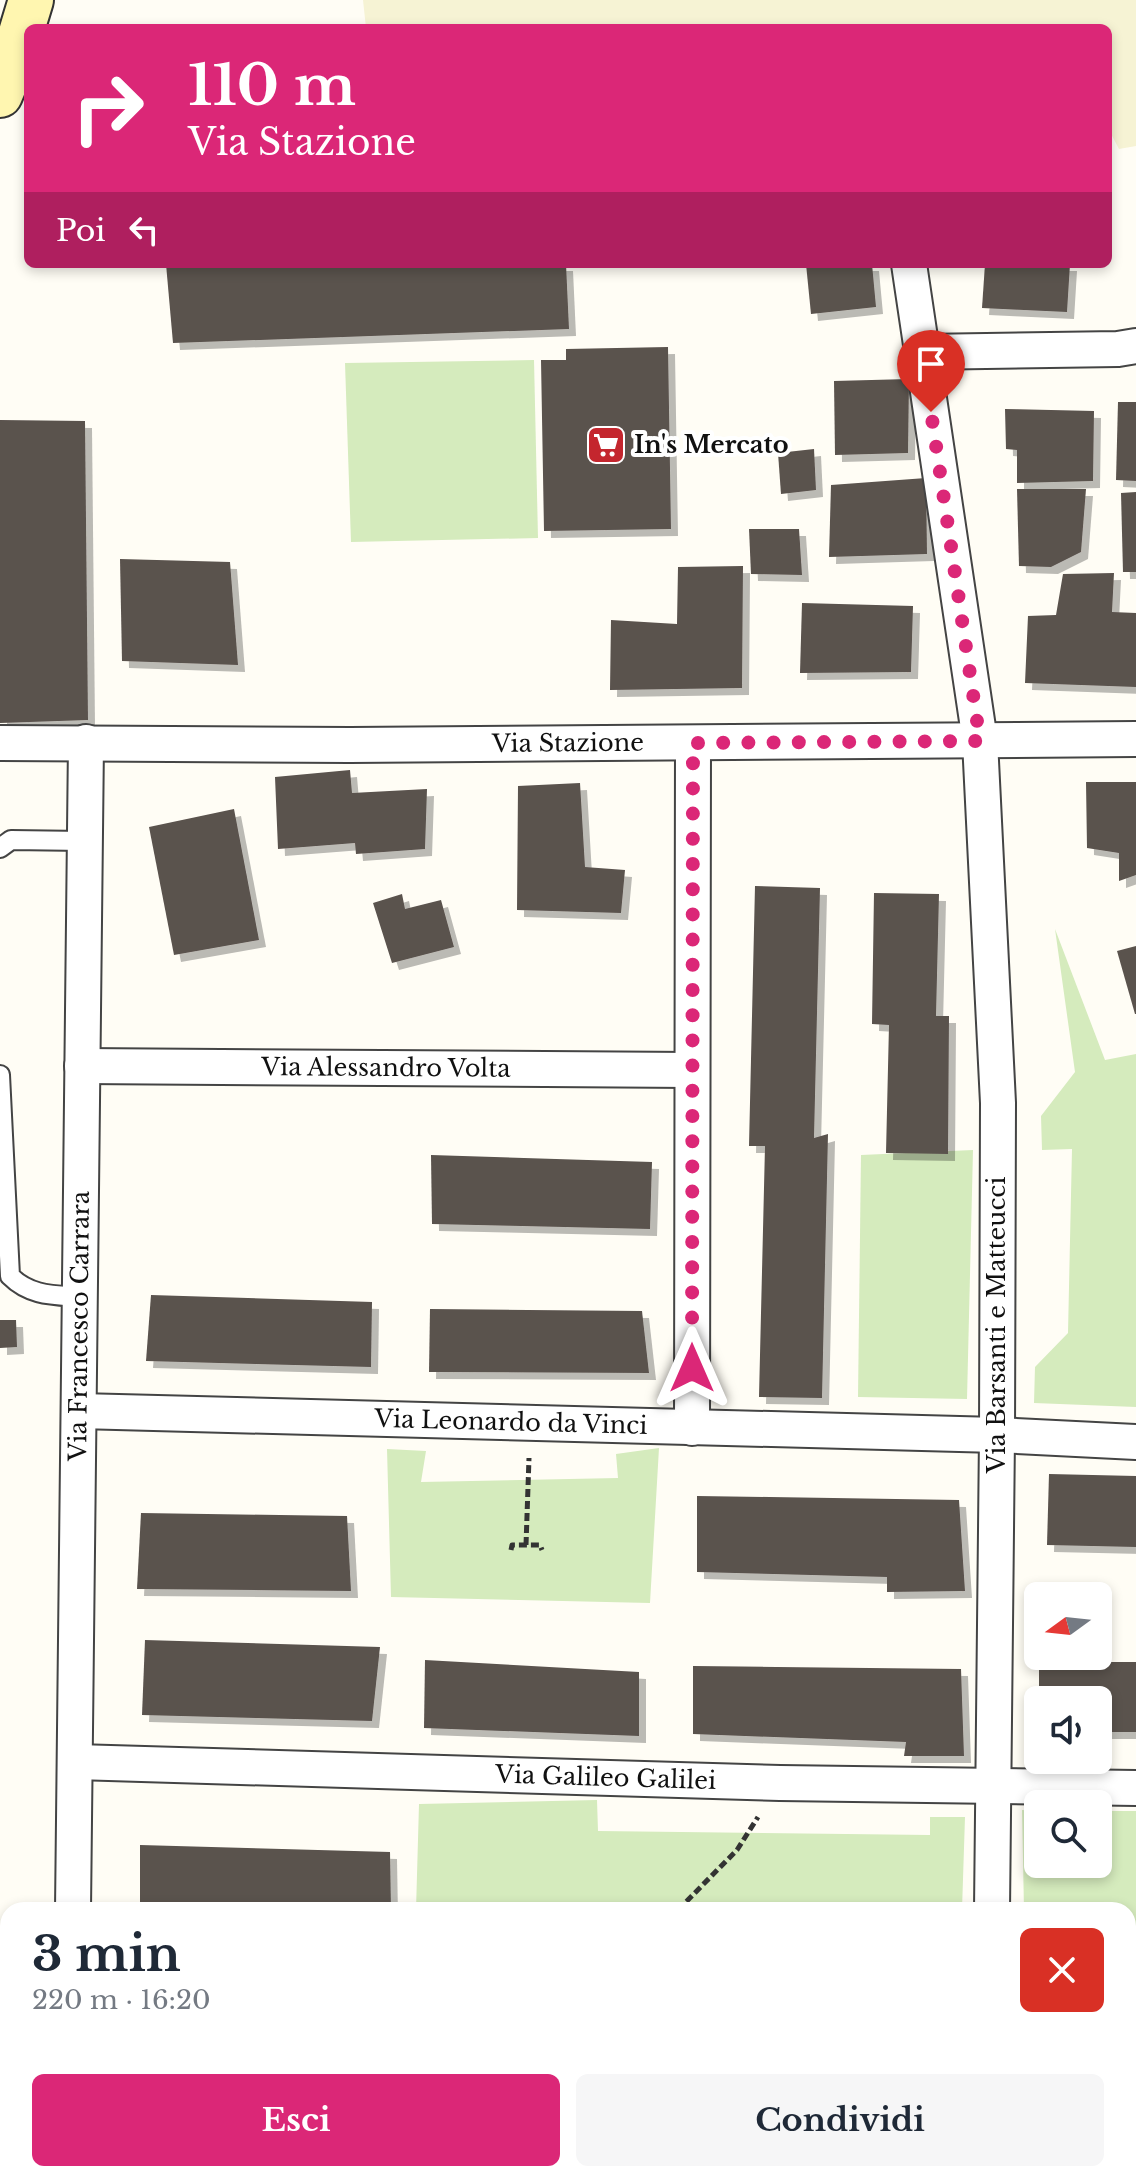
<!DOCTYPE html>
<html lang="it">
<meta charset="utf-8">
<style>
:root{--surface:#fff;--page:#f6f6f7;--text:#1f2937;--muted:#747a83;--accent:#db2777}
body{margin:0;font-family:"Libre Baskerville",serif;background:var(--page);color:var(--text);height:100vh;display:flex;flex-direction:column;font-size:30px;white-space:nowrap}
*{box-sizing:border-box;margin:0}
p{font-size:26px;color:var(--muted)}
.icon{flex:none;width:44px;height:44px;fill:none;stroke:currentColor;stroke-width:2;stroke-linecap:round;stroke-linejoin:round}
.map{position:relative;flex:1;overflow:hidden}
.drawer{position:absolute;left:0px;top:1902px;width:1136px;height:280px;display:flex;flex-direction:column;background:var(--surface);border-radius:24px 24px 0 0;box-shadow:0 4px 12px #0003}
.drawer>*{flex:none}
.guide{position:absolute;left:24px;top:24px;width:1088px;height:244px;border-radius:12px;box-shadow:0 4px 12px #0003;background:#db2777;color:#fff;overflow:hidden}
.needle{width:52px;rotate:255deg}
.tools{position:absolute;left:1024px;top:1582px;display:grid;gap:16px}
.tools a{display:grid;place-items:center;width:88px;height:88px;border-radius:12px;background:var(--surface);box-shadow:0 4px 12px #0003;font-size:40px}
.pin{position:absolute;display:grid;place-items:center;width:68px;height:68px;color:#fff;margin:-82px -34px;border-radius:50% 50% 50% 0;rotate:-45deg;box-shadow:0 0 8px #0007}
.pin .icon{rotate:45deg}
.me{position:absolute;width:88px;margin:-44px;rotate:0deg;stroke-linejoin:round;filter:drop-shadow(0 0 6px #0008)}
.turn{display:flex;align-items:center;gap:28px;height:168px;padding:0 32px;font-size:36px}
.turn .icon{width:104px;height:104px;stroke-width:2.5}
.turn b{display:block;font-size:56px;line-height:68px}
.then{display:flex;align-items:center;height:76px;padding:0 32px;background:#0003;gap:16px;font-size:30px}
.round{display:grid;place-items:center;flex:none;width:84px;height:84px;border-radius:12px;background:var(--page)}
.overview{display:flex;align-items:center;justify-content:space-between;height:136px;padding:0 32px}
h1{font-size:48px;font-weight:800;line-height:60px}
.primary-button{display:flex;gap:16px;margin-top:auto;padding:16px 32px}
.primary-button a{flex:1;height:92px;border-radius:12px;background:var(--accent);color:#fff;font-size:32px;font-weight:800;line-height:92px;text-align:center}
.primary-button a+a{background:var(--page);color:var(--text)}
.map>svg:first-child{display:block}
</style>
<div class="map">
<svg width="1136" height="2182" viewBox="0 0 1136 2182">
<defs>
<filter id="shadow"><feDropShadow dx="7" dy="7" stdDeviation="0" flood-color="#0004"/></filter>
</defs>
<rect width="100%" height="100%" fill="#fffdf5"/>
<polygon fill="#f6f3d4" points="363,0 1136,0 1136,146 1119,149 1108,128 1108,28 366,28"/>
<g fill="#d5ebbd">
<polygon points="534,360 538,538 351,542 345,363"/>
<polygon points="1055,929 1105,1060 1136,1054 1136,1407 1034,1403 1035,1367 1068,1333 1072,1149 1042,1150 1041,1116 1075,1072"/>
<polygon points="973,1150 967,1399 858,1397 861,1155"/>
<polygon points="659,1448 650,1603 391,1597 387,1449 426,1451 421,1482 618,1478 616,1454"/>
<polygon points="597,1800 598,1831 930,1835 930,1817 965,1817 962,1910 416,1910 419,1804"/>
<polygon points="1022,1810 1038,1811 1038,1864 1098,1864 1098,1811 1136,1811 1136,1971 1128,1971 1128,1910 1024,1910"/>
</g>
<g fill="#5a524d" filter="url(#shadow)">
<polygon points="166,264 566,264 569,329 173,343"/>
<polygon points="806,264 872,264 876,307 811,314"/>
<polygon points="985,264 1070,264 1067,312 982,308"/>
<polygon points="668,347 671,529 544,531 541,360 566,360 566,349"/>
<polygon points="909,379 908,453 835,455 834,381"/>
<polygon points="1118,402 1136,402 1136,481 1116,480"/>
<polygon points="1005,409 1094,411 1093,481 1017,483 1017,450 1006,449"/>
<polygon points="0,420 85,421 88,720 0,723"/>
<polygon points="814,449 816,490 781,494 778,453"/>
<polygon points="926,478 927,554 829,557 831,485"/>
<polygon points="1017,489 1086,489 1081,552 1051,567 1019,566"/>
<polygon points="1136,492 1136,572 1123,572 1121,493"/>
<polygon points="749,529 799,529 802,575 751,574"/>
<polygon points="120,559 230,562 238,665 122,661"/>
<polygon points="743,566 742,688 610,690 611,620 677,624 678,567"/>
<polygon points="1114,573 1112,612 1136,613 1136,687 1025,683 1028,616 1056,615 1063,574"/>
<polygon points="802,603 913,606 911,672 800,673"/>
<polygon points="350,770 352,793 427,789 425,849 356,854 355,843 278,849 275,777"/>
<polygon points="1086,782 1136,782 1136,875 1119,881 1119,853 1087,848"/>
<polygon points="580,783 585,867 625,870 621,913 517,910 518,786"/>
<polygon points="234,809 259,940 174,955 149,827"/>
<polygon points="755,886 820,888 814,1138 828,1134 822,1398 759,1397 765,1146 749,1146"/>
<polygon points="874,893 939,894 936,1016 949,1016 948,1154 886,1153 889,1025 872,1024"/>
<polygon points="402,894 405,909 441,900 454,947 392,963 373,903"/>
<polygon points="1136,946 1136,1014 1135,1014 1117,951"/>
<polygon points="431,1155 652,1162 650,1229 432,1224"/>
<polygon points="151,1295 372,1302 371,1367 146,1361"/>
<polygon points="430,1309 642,1311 649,1373 429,1372"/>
<polygon points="0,1320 16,1320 17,1347 0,1348"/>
<polygon points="1049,1474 1136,1476 1136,1547 1047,1545"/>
<polygon points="697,1496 959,1500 965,1591 887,1592 887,1577 697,1572"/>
<polygon points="141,1513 347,1516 351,1591 137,1589"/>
<polygon points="145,1640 380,1647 372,1721 142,1715"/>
<polygon points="425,1660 639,1672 639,1736 424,1728"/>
<polygon points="1039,1662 1136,1662 1136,1732 1098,1732 1098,1700 1039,1700"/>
<polygon points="693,1666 961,1669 964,1756 904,1756 906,1742 693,1734"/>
<polygon points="140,1845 390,1852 391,1910 140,1910"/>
<polygon points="1128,2058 1136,2058 1136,2116 1128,2115"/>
</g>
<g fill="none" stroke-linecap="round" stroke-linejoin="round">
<g stroke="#444" stroke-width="22">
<g id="lane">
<polyline points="0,848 11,840 84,841"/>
<path d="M0,1075L10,1276C30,1296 53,1295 80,1297"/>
<polyline points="48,2174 48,2182"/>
<polyline points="494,2174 495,2182"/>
</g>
</g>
<g stroke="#444" stroke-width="38">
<g id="street">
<polyline points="909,264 980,741 998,1103 997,1435 992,1910"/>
<polyline points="922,352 1118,349 1136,346"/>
<path id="s1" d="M0,743L350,745L1136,739"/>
<path id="s2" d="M82,1066L692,1070"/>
<path id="s3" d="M79,1411L997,1435L1136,1442"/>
<polyline points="692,1428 693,743"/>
<path id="s4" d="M76,1762L780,1783L1136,1788"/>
<path id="s5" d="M73,1910L86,742"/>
<polyline points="0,2137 8,2137"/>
<polyline points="1128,2162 1136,2163"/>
<polyline points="988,2174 989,2182"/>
</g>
</g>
<g stroke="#333" stroke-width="48">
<polyline id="secondary" points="0,95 8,76 31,0"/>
</g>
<g stroke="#333" stroke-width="5" stroke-dasharray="8 4" stroke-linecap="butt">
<polyline points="526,1545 529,1458"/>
<polyline points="511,1550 512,1545 540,1545 542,1550"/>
<polyline points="678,1910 737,1850 758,1817"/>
</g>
<use href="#lane" stroke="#fff" stroke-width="18"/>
<use href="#street" stroke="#fff" stroke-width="34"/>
<use href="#secondary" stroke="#fff6b0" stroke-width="44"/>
</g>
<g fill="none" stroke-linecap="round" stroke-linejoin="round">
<polyline stroke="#db2777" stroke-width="14" stroke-dasharray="0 25.2" points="692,1368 693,743 980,741 931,412"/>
</g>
<defs>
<g id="supermarket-square" transform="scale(2)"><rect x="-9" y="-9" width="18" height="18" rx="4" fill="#c4262e" stroke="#fff"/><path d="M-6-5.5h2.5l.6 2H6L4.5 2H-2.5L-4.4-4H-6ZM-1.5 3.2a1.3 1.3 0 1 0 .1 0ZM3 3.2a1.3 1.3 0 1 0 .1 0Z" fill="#fff"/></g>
</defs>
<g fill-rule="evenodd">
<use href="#supermarket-square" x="606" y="445"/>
</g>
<g text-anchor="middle" stroke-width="8" stroke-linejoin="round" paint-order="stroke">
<g font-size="24" font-weight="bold" fill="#111" stroke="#fff" text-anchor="start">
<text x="634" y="453">In's Mercato</text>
</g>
<g font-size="24" fill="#111" stroke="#fff">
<text dy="8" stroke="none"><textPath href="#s1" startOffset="568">Via Stazione</textPath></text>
<text dy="8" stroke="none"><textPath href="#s2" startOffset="304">Via Alessandro Volta</textPath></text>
<text transform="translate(997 1325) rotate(-90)" y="8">Via Barsanti e Matteucci</text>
<text dy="8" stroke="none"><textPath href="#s5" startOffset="584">Via Francesco Carrara</textPath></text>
<text dy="8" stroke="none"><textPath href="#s3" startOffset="432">Via Leonardo da Vinci</textPath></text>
<text dy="8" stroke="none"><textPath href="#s4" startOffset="530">Via Galileo Galilei</textPath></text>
</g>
</g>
</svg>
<div class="tools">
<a><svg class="needle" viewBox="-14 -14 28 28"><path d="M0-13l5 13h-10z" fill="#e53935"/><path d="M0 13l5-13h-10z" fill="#747a83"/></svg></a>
<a><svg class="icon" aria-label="sound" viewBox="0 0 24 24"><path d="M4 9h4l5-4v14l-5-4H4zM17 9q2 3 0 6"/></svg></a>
<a><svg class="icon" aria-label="search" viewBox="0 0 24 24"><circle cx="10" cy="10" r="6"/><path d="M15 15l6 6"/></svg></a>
</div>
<div class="pin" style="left:931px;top:412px;background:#d93025"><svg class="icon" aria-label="arrive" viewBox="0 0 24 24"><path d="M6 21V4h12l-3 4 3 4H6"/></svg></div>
<svg class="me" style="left:692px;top:1368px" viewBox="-20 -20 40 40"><path d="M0-17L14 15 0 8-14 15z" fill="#db2777" stroke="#fff" stroke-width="4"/></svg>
<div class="guide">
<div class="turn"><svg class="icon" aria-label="right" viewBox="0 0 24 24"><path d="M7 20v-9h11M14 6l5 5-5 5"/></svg><div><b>110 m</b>Via Stazione</div></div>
<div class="then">Poi<svg class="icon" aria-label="left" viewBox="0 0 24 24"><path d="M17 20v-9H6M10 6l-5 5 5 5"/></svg></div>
</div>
<section class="drawer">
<div class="overview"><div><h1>3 min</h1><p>220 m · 16:20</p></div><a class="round" style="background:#d93025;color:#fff"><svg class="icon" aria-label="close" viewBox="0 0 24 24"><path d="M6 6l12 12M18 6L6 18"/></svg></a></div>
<div class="primary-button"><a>Esci</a><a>Condividi</a></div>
</section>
</div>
